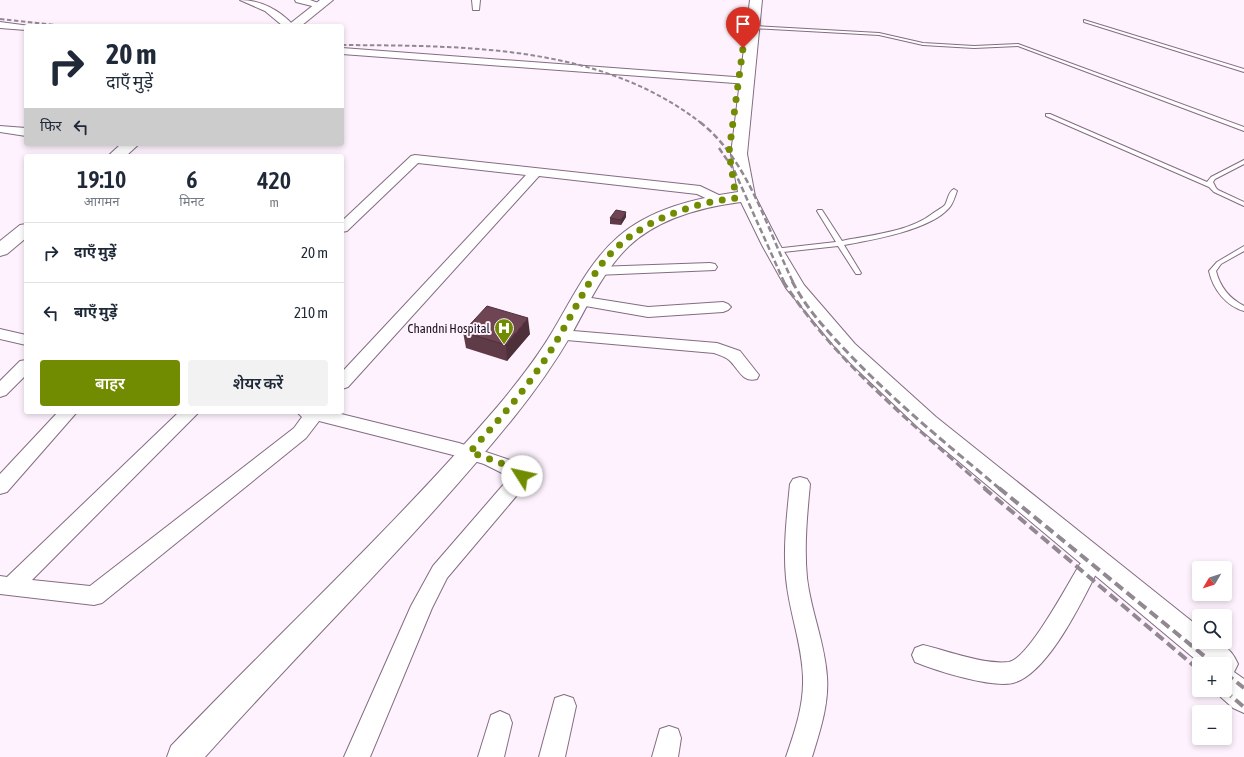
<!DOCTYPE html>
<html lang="hi">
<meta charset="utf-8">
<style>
:root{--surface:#fff;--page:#f2f2f3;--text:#1f2937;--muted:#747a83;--line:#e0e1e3;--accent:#728c02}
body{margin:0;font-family:"Asap Condensed","Noto Sans Devanagari",sans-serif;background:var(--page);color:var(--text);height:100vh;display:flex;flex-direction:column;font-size:15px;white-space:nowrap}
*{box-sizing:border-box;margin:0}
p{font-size:13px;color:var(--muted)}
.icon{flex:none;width:22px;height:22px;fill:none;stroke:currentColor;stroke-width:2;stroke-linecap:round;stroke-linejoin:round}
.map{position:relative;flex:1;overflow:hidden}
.side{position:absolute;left:24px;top:154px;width:320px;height:260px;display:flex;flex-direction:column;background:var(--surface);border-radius:4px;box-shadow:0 2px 6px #0003}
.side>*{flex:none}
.guide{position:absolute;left:24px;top:24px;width:320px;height:122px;border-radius:4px;box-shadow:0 2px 6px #0003;background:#fff;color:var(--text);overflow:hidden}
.needle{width:26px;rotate:231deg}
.controls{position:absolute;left:1192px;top:561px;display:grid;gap:8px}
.controls a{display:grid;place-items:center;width:40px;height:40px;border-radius:4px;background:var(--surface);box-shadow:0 2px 6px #0003;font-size:20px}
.pin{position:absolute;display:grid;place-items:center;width:34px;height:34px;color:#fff;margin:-41px -17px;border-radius:50% 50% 50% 0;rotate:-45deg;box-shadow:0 0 4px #0007}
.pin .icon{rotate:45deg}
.me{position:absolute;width:44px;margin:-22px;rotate:305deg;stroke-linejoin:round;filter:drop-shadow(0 0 3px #0008)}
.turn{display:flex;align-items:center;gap:14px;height:84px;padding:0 16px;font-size:18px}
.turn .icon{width:52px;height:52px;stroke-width:2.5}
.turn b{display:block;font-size:28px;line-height:34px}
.then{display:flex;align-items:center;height:38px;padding:0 16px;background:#0003;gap:8px;font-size:15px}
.eta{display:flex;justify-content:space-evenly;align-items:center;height:68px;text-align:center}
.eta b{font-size:24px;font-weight:600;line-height:28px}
.cta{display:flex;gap:8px;margin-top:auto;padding:8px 16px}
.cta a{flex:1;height:46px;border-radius:4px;background:var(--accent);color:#fff;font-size:16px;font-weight:600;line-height:46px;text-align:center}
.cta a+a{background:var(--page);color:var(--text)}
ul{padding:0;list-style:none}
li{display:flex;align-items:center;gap:12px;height:60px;padding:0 16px;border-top:1px solid var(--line)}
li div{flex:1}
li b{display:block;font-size:15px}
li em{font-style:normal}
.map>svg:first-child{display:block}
</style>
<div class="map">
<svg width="1244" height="757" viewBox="0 0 1244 757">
<rect width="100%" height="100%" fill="#fdf2fd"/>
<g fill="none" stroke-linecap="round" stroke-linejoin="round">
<g stroke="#846c83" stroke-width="2">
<g id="lane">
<polygon points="1084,20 1244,69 1244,72 1084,22"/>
<polygon points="754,26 879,33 923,43 974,46 1018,44 1244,127 1244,131 1018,46 974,48 923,45 879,35 752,28 752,26"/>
<polygon points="1046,114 1050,114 1207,182 1211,177 1244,160 1244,164 1215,179 1213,182 1216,188 1218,190 1244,202 1244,206 1214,192 1209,187 1046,116"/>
<path d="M954,189L957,191C955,196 953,204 949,208C930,230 872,240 844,245L861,273L860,274H856L838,246L774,253L771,251L774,249L836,242L817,211L818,210H822L842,241L846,240C873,235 910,231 932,214C936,211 942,208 945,205C948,200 948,192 954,189Z"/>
<path d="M1244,246V251L1221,264L1216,271C1220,287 1229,298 1244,306V311C1226,306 1213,289 1209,271L1217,262Z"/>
</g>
</g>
<g stroke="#846c83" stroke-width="2">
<g id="street">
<path d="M240,0C260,0 280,10 294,26H283L265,11Z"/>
<polygon points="295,0 310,0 324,5 320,8 296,2"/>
<polygon points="472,0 480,0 479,10 473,10"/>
<polygon points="0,22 30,26 26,26 26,30 0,28"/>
<polygon points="342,48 748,78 753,81 748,84 342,54"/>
<polygon points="0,126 26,128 26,136 0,132"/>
<polygon points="415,155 700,186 723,197 725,200 723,203 718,204 697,194 539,176 348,387 342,389 342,372 526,175 418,163 347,231 342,232 342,221 411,156"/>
<polygon points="710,263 715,264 717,267 715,270 596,275 591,274 589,271 591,268 596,267"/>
<polygon points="579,296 648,307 723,302 728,304 731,307 728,310 723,312 648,317 574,304 571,301 574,298"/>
<polygon points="0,329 26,335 26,345 0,339"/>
<path d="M561,330L717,343L740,351L759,375L757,379C742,383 739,369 729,360C726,357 719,355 714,353L555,339L553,335L555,331Z"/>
<polygon points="26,360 26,375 6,395 0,397 0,381 20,361"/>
<polygon points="58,412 77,412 7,492 0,494 0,474"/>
<polygon points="179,412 199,412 32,580 90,586 294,428 302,417 297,412 333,412 459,443 519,463 529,471 532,476 529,481 447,578 432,608 370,757 344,757 411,606 433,566 510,477 484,464 457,456 319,421 306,438 102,603 94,605 0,594 0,576 7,577"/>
<path d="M800,477L807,479L810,484C807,515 804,547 807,578C811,612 825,643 827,677C829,704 820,731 812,757H786C795,731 804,705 803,677C802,643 789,612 786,578C783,547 787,515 790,484L793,479Z"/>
<path d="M1087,561L1094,564L1098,570C1082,601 1048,674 1013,683C991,688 937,671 915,662L912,655L915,648L923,645C948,651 984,665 1009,662C1029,658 1069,582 1080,564Z"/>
<polygon points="564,695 573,698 576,706 565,757 539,757 555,698"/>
<polygon points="500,711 509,715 512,723 504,757 478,757 491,715"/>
<polygon points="669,726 678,729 681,738 678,757 652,757 660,729"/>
</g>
</g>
<g stroke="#846c83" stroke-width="2">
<g id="secondary">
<polygon points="320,0 333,0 301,26 287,26"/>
<path d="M750,0H762L747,154L755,196L780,245L804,285L855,344L936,417L1199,627V642C1219,642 1229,644 1238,664L1234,672L1244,679V713L1233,708L1213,690H1225V664H1201L920,429L841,354L786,288L762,245L741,202C702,207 659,218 629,246C603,271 588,305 571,335C554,364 535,391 514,417C418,536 307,643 205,757H167L171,746C280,632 396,525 498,406C517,383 536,359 551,334C571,301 588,263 618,237C650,209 696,198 738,192L731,154Z"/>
<polygon points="121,144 139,144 126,156 108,156"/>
<polygon points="26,224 26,238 7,254 0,256 0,241 20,225"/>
</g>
</g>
<use href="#lane" fill="#fff" fill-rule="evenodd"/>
<use href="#street" fill="#fff" fill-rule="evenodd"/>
<use href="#secondary" fill="#fff" fill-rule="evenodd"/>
<g stroke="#928892" stroke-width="2" stroke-dasharray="4.5 2.5" stroke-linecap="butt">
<polyline points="0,19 64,26"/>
<path d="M342,45C463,46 600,44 701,123"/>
</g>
<g stroke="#928892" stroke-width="2.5" stroke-dasharray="6 3" stroke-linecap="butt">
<path d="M700,122C749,161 766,227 793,282"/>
<polyline points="719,148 734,170 784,282"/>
</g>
<g stroke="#928892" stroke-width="3" stroke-dasharray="8 4" stroke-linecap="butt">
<path d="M783,281C836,363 913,424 986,489"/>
<path d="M792,281C807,310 828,332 850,355C896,403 949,446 1000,489"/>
</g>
<g stroke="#928892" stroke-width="4" stroke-dasharray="10 5" stroke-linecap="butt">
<polyline points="984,488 1199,670"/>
<polyline points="999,488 1214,664"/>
<polyline points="1225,673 1244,688"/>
<polyline points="1224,690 1244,707"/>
</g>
</g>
<g fill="#5f3a47">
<polygon points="626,217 621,225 610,224 610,218"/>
<polygon points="463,332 530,334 507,361 466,348"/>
</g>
<g fill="#4e303a">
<polygon points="626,212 626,217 621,225 621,220"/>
<polygon points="528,318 530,334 507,361 506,345"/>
</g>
<g fill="#6f4453" stroke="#4e303a">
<polygon points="616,210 626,212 621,220 610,218"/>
<polygon points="487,306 528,318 506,345 463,332"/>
</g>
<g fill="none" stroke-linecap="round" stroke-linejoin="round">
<path stroke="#728c02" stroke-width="7" stroke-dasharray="0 12.6" d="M522,476L517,469L470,452C494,425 519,398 539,368C561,338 576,303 596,272C626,226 684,204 736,198L729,152L743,48"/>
</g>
<defs>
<g id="hospital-pin" transform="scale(1)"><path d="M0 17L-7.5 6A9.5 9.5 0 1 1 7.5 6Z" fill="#728c02" stroke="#fdf2fd"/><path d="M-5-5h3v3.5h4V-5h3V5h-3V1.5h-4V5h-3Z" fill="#fff"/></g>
</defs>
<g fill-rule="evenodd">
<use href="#hospital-pin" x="504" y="328"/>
</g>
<g text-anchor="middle" stroke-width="4" stroke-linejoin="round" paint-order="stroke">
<g font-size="13" fill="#1d131d" stroke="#fdf2fd" text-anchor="end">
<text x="490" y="333">Chandni Hospital</text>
</g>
</g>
</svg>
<div class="controls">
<a><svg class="needle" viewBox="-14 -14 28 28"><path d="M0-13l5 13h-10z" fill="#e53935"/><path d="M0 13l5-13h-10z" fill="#747a83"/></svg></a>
<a><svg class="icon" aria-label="search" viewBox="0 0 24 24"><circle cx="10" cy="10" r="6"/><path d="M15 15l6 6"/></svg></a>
<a>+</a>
<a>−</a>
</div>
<div class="pin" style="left:743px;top:48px;background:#d93025"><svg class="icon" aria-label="arrive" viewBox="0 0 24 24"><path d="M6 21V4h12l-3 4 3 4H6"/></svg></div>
<svg class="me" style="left:522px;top:476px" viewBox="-20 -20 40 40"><circle r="19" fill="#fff"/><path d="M0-13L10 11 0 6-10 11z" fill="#728c02"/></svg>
<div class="guide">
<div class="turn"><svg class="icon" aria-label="right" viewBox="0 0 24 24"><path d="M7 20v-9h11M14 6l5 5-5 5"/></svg><div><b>20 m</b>दाएँ मुड़ें</div></div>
<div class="then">फिर<svg class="icon" aria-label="left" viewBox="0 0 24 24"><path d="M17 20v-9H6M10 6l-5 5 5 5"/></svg></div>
</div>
<section class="side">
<div class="eta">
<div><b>19:10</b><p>आगमन</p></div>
<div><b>6</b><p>मिनट</p></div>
<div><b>420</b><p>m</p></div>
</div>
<ul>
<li><svg class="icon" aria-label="right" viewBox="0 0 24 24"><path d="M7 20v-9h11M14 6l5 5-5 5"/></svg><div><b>दाएँ मुड़ें</b></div><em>20 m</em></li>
<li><svg class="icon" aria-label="left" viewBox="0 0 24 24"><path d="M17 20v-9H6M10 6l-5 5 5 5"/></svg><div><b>बाएँ मुड़ें</b></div><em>210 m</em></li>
</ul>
<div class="cta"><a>बाहर</a><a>शेयर करें</a></div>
</section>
</div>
